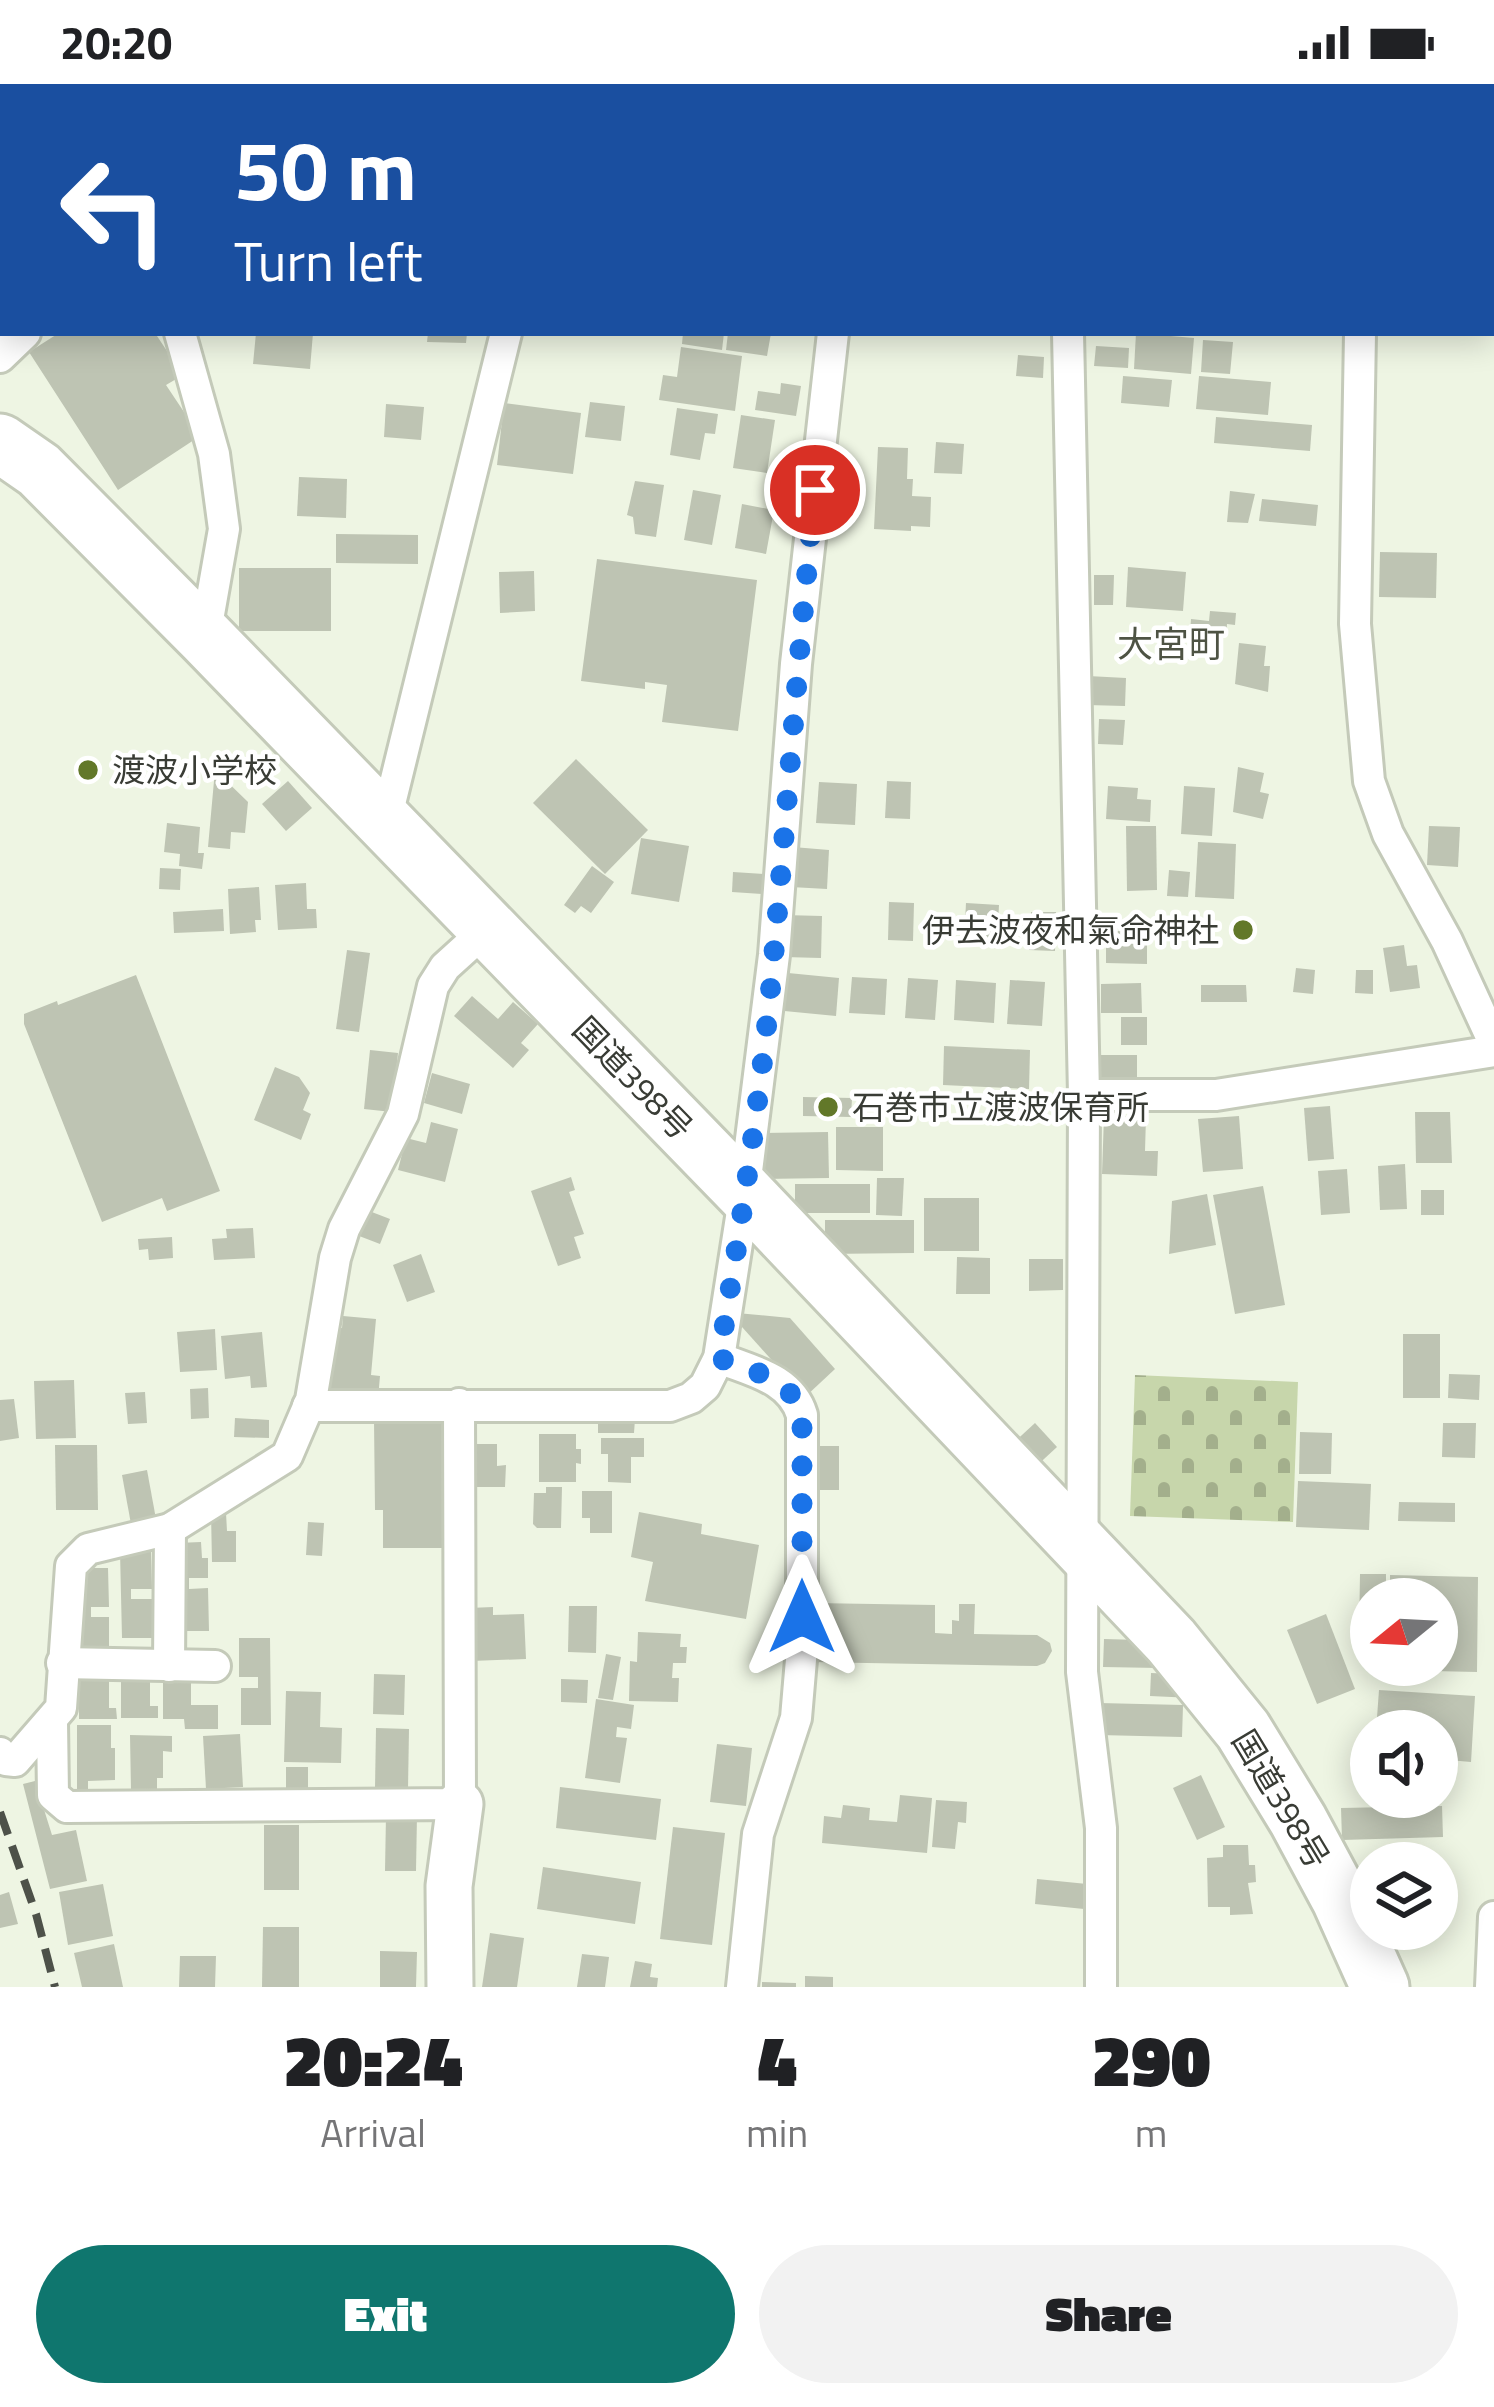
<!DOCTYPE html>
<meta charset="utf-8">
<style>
:root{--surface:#fff;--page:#f2f2f2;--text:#202124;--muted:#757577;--accent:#0f766e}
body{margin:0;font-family:"Titillium Web","Noto Sans JP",sans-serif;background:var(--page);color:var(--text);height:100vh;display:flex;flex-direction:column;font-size:45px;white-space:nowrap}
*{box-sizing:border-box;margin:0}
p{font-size:39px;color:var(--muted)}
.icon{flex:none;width:66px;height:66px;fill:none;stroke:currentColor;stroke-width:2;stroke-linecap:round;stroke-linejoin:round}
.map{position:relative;height:1903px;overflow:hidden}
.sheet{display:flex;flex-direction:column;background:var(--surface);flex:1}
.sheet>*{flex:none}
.hud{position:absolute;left:0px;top:0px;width:1494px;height:252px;box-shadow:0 6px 30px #0003;background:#1a4fa0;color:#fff;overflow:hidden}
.needle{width:78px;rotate:252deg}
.tools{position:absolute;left:1350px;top:1494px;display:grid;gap:24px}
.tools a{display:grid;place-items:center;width:108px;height:108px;border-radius:50%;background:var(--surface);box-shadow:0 6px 30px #0003;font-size:60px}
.pin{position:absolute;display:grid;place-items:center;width:102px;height:102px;color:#fff;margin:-51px;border:6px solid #fff;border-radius:50%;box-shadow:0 3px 12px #0007}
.me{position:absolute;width:132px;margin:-66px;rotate:0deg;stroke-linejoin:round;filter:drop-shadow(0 0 9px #0008)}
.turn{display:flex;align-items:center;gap:42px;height:252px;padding:0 36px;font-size:54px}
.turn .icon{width:156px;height:156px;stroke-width:2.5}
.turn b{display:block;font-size:84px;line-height:102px}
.eta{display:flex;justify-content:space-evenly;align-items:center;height:204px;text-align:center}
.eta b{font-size:72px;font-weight:800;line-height:84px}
.cta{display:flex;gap:24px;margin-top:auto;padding:24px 36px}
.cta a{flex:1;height:138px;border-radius:72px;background:var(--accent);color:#fff;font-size:48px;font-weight:800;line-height:138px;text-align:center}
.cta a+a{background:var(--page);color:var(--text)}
.status{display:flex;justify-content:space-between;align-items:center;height:84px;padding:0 60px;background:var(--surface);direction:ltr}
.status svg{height:33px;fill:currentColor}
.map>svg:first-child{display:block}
</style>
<div class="status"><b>20:20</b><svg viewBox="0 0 49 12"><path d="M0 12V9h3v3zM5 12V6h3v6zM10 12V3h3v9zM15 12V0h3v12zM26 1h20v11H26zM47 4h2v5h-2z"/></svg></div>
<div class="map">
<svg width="1494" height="1903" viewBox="0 0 1494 1903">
<defs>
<pattern id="cemetery-stones" width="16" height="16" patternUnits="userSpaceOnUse" patternTransform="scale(3)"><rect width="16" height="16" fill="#c7d6ab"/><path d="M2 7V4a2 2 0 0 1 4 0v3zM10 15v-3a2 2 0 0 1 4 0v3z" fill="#a3af8c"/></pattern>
</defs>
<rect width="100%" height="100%" fill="#eef5e3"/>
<g fill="url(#cemetery-stones)">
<polygon points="0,0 234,0 3,3 3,116"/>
<polygon points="1135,1291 1298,1298 1293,1438 1130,1432"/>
</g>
<g fill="#bec4b3">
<polygon points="59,249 155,249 183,291 166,301 200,352 118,406 29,268"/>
<polygon points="256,249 313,249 310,285 253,280"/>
<polygon points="428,249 467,249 466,259 427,258"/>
<polygon points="683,249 724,249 722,266 682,260"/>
<polygon points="728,249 771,249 767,272 726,266"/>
<polygon points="1136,249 1194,254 1191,290 1134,285"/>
<polygon points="1203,256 1233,258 1230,290 1201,288"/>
<polygon points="1096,262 1129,264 1128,284 1094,282"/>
<polygon points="681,263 742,272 735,327 659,316 663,291 677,293"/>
<polygon points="1018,271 1044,273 1043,294 1016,292"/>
<polygon points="1123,292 1172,296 1169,323 1121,319"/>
<polygon points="1199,292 1271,298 1268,331 1196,325"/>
<polygon points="781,299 801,302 796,332 755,326 758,307 780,310"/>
<polygon points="590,318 625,322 621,357 585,353"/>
<polygon points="504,319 581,329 573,390 497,381"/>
<polygon points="386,320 424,323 421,356 384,353"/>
<polygon points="677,324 718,330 715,350 705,349 700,376 670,371"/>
<polygon points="741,331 775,336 767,389 733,384"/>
<polygon points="1216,333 1312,341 1310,367 1214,359"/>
<polygon points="936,358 964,360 962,390 934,389"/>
<polygon points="878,363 908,364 907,395 913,395 912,412 931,413 930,443 911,442 911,447 874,445"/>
<polygon points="299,393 347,395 346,434 297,432"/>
<polygon points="635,397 664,401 656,453 635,450 633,433 627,431"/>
<polygon points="693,406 721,411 712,461 684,456"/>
<polygon points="1230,407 1255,410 1248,439 1227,438"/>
<polygon points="1262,415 1318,421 1316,442 1259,437"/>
<polygon points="742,420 774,426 766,470 735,464"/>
<polygon points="336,450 418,451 418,480 336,479"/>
<polygon points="1380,468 1437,469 1436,514 1379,513"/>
<polygon points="597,475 757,496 738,647 662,638 667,601 645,598 645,605 581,597"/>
<polygon points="1128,483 1186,488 1183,527 1126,523"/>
<rect x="239" y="484" width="92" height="63"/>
<polygon points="534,487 535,527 500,529 499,488"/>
<polygon points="1094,491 1114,491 1113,521 1094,521"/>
<polygon points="1210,527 1236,529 1235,541 1227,540 1226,553 1213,551 1212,565 1189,563 1191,535 1209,537"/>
<polygon points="1239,559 1266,562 1264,582 1270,582 1268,608 1235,600"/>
<polygon points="1088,592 1126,594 1125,622 1087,621"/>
<polygon points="1099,635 1125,636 1123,661 1098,660"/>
<polygon points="576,675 648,746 605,790 533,719"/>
<polygon points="1238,683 1264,689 1260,708 1269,710 1263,735 1233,728"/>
<polygon points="215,686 248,718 245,749 231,748 230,765 208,763"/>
<polygon points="288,697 312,724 286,747 262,720"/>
<polygon points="887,697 911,698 910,735 885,734"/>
<polygon points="819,698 857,700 855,741 816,739"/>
<polygon points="1108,702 1138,704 1137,715 1151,716 1150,738 1106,735"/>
<polygon points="1184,702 1215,704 1212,752 1181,750"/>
<polygon points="167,739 200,743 198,769 204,769 202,785 179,782 180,770 164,768"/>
<polygon points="1126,742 1156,742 1157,806 1127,807"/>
<polygon points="1429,742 1460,743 1458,783 1427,781"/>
<polygon points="641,754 689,762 679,818 631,810"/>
<polygon points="1198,758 1236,760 1234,815 1195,813"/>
<polygon points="793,763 829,766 827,805 791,803"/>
<polygon points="592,782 614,798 591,829 581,822 575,829 564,821"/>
<polygon points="160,784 181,785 180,806 159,805"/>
<polygon points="1169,786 1190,788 1188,813 1167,812"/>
<polygon points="733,788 764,790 762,810 732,808"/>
<polygon points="306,799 307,825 316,825 317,844 278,846 275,801"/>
<polygon points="259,803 261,836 255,836 256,848 230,850 228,805"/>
<polygon points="889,818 914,819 913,857 888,856"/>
<polygon points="966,819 999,821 997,859 964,857"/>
<polygon points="223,825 224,847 174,849 173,828"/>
<polygon points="1031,828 1056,828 1055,867 1029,866"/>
<polygon points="784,831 822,832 821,874 784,873"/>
<polygon points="1106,847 1147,847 1147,880 1106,879"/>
<polygon points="1404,861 1407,882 1417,881 1420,904 1390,908 1383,864"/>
<polygon points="347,866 370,869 359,948 336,945"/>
<polygon points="1296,884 1315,886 1313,910 1293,908"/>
<polygon points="1356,886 1373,886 1373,910 1355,909"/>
<polygon points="778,888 839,894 836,932 774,926"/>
<polygon points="136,891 220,1107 167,1127 162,1114 102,1138 24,940 24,930 57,917 58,921"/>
<polygon points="852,893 887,895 885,931 849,929"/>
<polygon points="908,894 938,896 935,936 905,934"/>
<polygon points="956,896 996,899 994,939 954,936"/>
<polygon points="1010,896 1045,898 1042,942 1007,940"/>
<polygon points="1141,899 1142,929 1101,929 1101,900"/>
<polygon points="1201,901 1246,901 1247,918 1201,918"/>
<polygon points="472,912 498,935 513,918 538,940 521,959 529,966 513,984 454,932"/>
<rect x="1121" y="933" width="26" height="28"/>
<polygon points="944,962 1030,966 1029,1005 943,1001"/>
<polygon points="370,966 398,969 392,1028 364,1025"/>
<rect x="1101" y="971" width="36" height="33"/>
<polygon points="275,983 299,993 310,1009 303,1026 311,1030 301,1056 254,1036"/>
<polygon points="432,989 470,1000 462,1030 424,1019"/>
<polygon points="803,1013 852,1014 851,1033 803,1032"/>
<polygon points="1330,1022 1334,1075 1308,1077 1304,1024"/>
<polygon points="1415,1028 1450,1028 1452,1079 1416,1079"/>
<polygon points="1104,1032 1146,1033 1145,1067 1158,1067 1157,1092 1102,1090"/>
<polygon points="1239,1032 1243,1085 1203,1088 1198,1035"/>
<polygon points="431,1038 458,1045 445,1098 398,1086 406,1054 426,1059"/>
<polygon points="836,1043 883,1043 883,1087 836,1086"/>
<polygon points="828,1048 829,1094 759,1095 758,1049"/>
<polygon points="1405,1080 1407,1125 1380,1126 1378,1082"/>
<polygon points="1347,1085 1350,1129 1321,1131 1318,1087"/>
<polygon points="571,1093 575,1106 569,1108 584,1150 574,1153 581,1174 558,1182 531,1107"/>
<polygon points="877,1094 904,1094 902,1132 876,1131"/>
<rect x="795" y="1100" width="75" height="29"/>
<polygon points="1263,1102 1285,1221 1235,1230 1213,1111"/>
<rect x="1421" y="1106" width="23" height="25"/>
<polygon points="1207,1110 1216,1161 1169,1170 1172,1117"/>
<rect x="924" y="1114" width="55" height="53"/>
<polygon points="364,1125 390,1135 380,1160 354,1150"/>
<polygon points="825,1136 914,1136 914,1169 825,1170"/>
<polygon points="253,1144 255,1174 214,1176 212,1155 227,1154 226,1145"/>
<polygon points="172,1153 173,1174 149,1176 148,1165 139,1166 138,1155"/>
<polygon points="421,1170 435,1208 407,1218 393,1181"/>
<polygon points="957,1173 990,1174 990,1210 956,1210"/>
<polygon points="1029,1175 1063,1175 1063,1206 1029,1207"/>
<polygon points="737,1229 790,1234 835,1285 805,1313 733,1233"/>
<polygon points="343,1232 376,1235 371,1291 380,1292 378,1314 325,1309 331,1244 342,1244"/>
<polygon points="215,1245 217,1286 180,1288 177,1248"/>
<polygon points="262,1248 267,1303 251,1304 250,1292 225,1295 221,1252"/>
<rect x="1403" y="1250" width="37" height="64"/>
<polygon points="1449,1290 1480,1291 1479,1316 1448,1314"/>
<polygon points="74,1296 76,1354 36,1355 34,1297"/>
<polygon points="208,1304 209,1334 191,1335 190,1305"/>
<polygon points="145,1308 147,1339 128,1340 125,1309"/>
<polygon points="14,1315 19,1354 0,1357 0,1316"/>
<polygon points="235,1334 269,1336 269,1354 234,1353"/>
<polygon points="598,1335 635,1335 634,1349 598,1349"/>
<polygon points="374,1336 447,1336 448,1464 383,1464 383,1426 375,1426"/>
<polygon points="1035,1339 1057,1363 1031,1387 1010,1362"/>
<polygon points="1443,1339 1476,1339 1475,1374 1442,1373"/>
<polygon points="1300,1348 1332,1349 1331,1390 1299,1390"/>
<polygon points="539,1350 576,1350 576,1365 581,1365 581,1380 576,1379 576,1398 539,1398"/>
<polygon points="601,1354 644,1354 644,1373 631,1373 631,1399 608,1398 608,1370 601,1370"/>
<polygon points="470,1360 497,1360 497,1382 506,1381 505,1403 469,1403"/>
<polygon points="55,1361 97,1361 98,1426 56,1426"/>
<rect x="810" y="1362" width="29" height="44"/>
<polygon points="147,1386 156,1435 131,1440 122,1391"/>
<polygon points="1298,1397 1371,1400 1369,1446 1296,1443"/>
<polygon points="546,1403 562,1403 561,1444 537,1444 533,1440 534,1409 546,1409"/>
<polygon points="582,1407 612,1407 612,1449 590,1449 590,1434 582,1434"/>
<polygon points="1399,1418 1455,1419 1455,1438 1398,1437"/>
<polygon points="639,1428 702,1440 701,1450 759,1461 746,1535 645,1517 653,1478 631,1473"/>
<polygon points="211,1429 226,1429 227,1447 236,1447 236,1478 212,1478"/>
<polygon points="308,1438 324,1439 322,1472 306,1471"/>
<polygon points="201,1458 202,1474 208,1474 208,1494 189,1494 189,1505 208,1504 209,1547 179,1547 177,1459"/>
<polygon points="120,1467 151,1467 152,1505 131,1505 131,1515 152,1515 152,1554 122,1554"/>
<polygon points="79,1484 108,1484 109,1523 91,1523 91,1533 109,1533 109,1571 81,1572"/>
<polygon points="1360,1490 1386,1490 1386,1515 1371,1515 1371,1550 1359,1549"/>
<polygon points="1390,1491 1478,1493 1477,1588 1388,1586 1389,1581 1437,1581 1437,1515 1390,1515"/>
<polygon points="813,1519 935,1521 935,1549 952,1550 952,1536 959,1537 959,1520 975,1520 974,1550 1037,1551 1050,1559 1052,1567 1045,1579 1037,1582 812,1578"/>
<polygon points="569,1522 597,1522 596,1569 568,1568"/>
<polygon points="493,1523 493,1531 524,1530 526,1575 471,1577 469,1524"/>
<polygon points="1326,1530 1355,1605 1317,1620 1287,1546"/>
<polygon points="638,1548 681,1550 680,1563 687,1563 686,1579 673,1579 672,1594 679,1594 678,1618 629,1617 630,1577 637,1578"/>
<polygon points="239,1554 270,1554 271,1641 241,1641 241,1604 258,1604 258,1593 239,1593"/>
<polygon points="1104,1555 1140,1556 1159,1584 1103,1583"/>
<polygon points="606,1570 621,1573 613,1616 598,1614"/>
<polygon points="1151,1589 1176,1590 1193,1614 1150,1612"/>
<polygon points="374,1590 405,1591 404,1631 373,1630"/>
<polygon points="163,1595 191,1595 191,1621 218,1621 218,1645 185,1645 184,1635 163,1635"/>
<polygon points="561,1595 588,1596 587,1619 561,1618"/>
<polygon points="79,1596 109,1596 109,1624 116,1624 117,1635 79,1635"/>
<polygon points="121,1597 150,1597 150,1622 158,1622 158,1634 121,1634"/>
<polygon points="1379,1606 1475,1612 1471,1678 1437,1675 1437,1647 1376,1647"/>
<polygon points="286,1607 321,1608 320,1643 342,1644 341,1679 284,1678"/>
<polygon points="596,1615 634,1621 631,1645 617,1643 616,1653 627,1654 620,1699 585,1694"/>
<polygon points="1099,1619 1183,1621 1182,1653 1099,1651"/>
<polygon points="77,1641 111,1641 111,1664 115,1664 115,1696 88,1697 88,1711 77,1711"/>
<polygon points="376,1644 409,1645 408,1705 375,1704"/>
<polygon points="240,1650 243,1703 206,1705 203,1652"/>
<polygon points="130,1651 172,1652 172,1668 163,1667 163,1694 157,1694 157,1706 131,1706"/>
<polygon points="717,1660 752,1664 746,1722 710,1718"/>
<polygon points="286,1683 308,1683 308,1709 286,1708"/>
<polygon points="1201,1691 1225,1743 1197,1756 1173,1704"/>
<polygon points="35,1697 52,1751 76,1746 87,1797 50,1805 23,1700"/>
<polygon points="560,1703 661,1715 656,1756 556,1744"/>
<polygon points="900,1711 932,1714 927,1769 822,1759 824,1732 841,1734 843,1721 870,1724 869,1736 897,1738"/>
<polygon points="936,1716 967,1718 966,1739 958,1738 955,1765 932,1763"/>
<polygon points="1442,1722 1443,1753 1342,1756 1341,1724"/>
<polygon points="386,1731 417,1731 416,1787 385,1787"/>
<rect x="264" y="1741" width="35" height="65"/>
<polygon points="673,1743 725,1749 712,1861 660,1855"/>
<polygon points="1223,1761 1248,1761 1249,1781 1255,1781 1256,1798 1248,1799 1253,1830 1230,1831 1230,1823 1208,1823 1207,1774 1223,1773"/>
<polygon points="543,1783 641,1798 635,1840 537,1825"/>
<polygon points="1037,1795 1087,1800 1084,1825 1035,1820"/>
<polygon points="103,1800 113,1852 68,1861 59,1808"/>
<polygon points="9,1808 18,1840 0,1844 0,1811"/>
<polygon points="263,1843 299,1843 299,1903 262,1903"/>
<polygon points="490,1849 524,1854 517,1903 482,1903"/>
<polygon points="114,1860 123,1903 82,1903 74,1869"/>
<polygon points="380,1867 417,1868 416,1903 380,1903"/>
<polygon points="582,1870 609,1873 605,1903 577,1903"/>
<polygon points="180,1872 216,1872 215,1903 179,1903"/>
<polygon points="635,1877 652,1880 650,1893 658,1894 657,1903 630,1903"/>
<polygon points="805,1892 833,1893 833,1903 805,1903"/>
<polygon points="762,1898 796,1899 796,1903 762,1903"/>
</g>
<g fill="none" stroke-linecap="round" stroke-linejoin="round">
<g stroke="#c4cab9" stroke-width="36">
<g id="street">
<polyline points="507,0 518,3"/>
<polyline points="832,0 832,3"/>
<polyline points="253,3 255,0"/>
<polyline points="1375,3 1375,0"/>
<polyline points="1491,219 1494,220"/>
<polyline points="180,249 214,370 224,445 205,553"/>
<polyline points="1068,249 1084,1011 1082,1588 1101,1744 1101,1903"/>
<polyline points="1360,249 1355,540 1369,697 1388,750 1447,857 1494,959"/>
<polyline points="0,273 25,249"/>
<polyline points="385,740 506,249"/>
<polyline points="1084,1011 1216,1011 1494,967"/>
<path d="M719,1274C751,1287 791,1294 802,1331V1564L796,1634L758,1750L742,1903"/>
<polyline points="308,1322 670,1322 691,1314 705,1302 719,1274 742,1127 774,871 796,580 833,249"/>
<polyline points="62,1579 215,1582"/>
<polyline points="169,1582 170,1445"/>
<polyline points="52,1638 53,1711 67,1723 460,1720 459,1320"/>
<polyline points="0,1669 6,1676 15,1677 61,1624 71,1482 88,1465 170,1445 287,1372 311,1316 335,1174 344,1145 403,1030 433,902 445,883 488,844"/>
<polyline points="1491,1903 1494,1833"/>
</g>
</g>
<g stroke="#c4cab9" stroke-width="51">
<polyline id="secondary" points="450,1903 449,1802 460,1720"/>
</g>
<g stroke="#c4cab9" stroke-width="63">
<polyline id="highway" points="0,359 39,386 205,553 745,1109 1171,1557 1243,1646 1298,1736 1341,1816 1380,1903"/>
</g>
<use href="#street" stroke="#fff" stroke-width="30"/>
<use href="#secondary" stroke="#fff" stroke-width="45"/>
<use href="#highway" stroke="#fff" stroke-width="57"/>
<polyline stroke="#4d5149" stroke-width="8" stroke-dasharray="24 12" stroke-linecap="butt" points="0,1728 36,1830 55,1903"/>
</g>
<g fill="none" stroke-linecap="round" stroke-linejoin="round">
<path stroke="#1a73e8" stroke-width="21" stroke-dasharray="0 37.8" d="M802,1533V1330C791,1294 751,1287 719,1274C741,1140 762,1004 774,868C788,714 799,560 815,406"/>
</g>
<g fill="#627829" stroke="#fff" stroke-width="4.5">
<circle cx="88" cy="686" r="12"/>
<circle cx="1243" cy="846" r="12"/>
<circle cx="828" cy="1023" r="12"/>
</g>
<g text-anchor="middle" stroke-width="9" stroke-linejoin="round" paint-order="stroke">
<g font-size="33" fill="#393c35" stroke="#fff" text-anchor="start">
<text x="112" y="698">渡波小学校</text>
<text x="1219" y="858" text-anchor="end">伊去波夜和氣命神社</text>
<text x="852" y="1035">石巻市立渡波保育所</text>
</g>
<g font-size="33" fill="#393c35" stroke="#fff">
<text transform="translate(633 994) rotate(46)" y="12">国道398号</text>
<text transform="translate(1281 1715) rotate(59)" y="12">国道398号</text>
</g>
<g font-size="36" fill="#4e5344" stroke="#fff">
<text x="1171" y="573">大宮町</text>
</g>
</g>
</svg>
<div class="tools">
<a><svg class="needle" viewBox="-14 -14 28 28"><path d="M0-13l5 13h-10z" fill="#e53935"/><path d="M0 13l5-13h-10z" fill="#757577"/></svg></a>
<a><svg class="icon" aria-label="sound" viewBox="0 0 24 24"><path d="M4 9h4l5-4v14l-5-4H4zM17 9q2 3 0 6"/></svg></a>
<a><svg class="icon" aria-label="layers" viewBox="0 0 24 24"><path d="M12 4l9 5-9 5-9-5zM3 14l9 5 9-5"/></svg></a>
</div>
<div class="pin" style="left:815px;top:406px;background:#d93025"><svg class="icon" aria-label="arrive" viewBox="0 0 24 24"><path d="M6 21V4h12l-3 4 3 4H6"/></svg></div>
<svg class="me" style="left:802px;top:1533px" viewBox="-20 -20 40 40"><path d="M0-17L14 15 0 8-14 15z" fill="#1a73e8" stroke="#fff" stroke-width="4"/></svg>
<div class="hud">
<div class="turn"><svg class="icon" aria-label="left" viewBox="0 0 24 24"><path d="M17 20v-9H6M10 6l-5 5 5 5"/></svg><div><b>50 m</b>Turn left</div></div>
</div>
</div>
<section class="sheet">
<div class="eta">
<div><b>20:24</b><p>Arrival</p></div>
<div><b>4</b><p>min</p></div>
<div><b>290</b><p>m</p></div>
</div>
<div class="cta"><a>Exit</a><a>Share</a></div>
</section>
